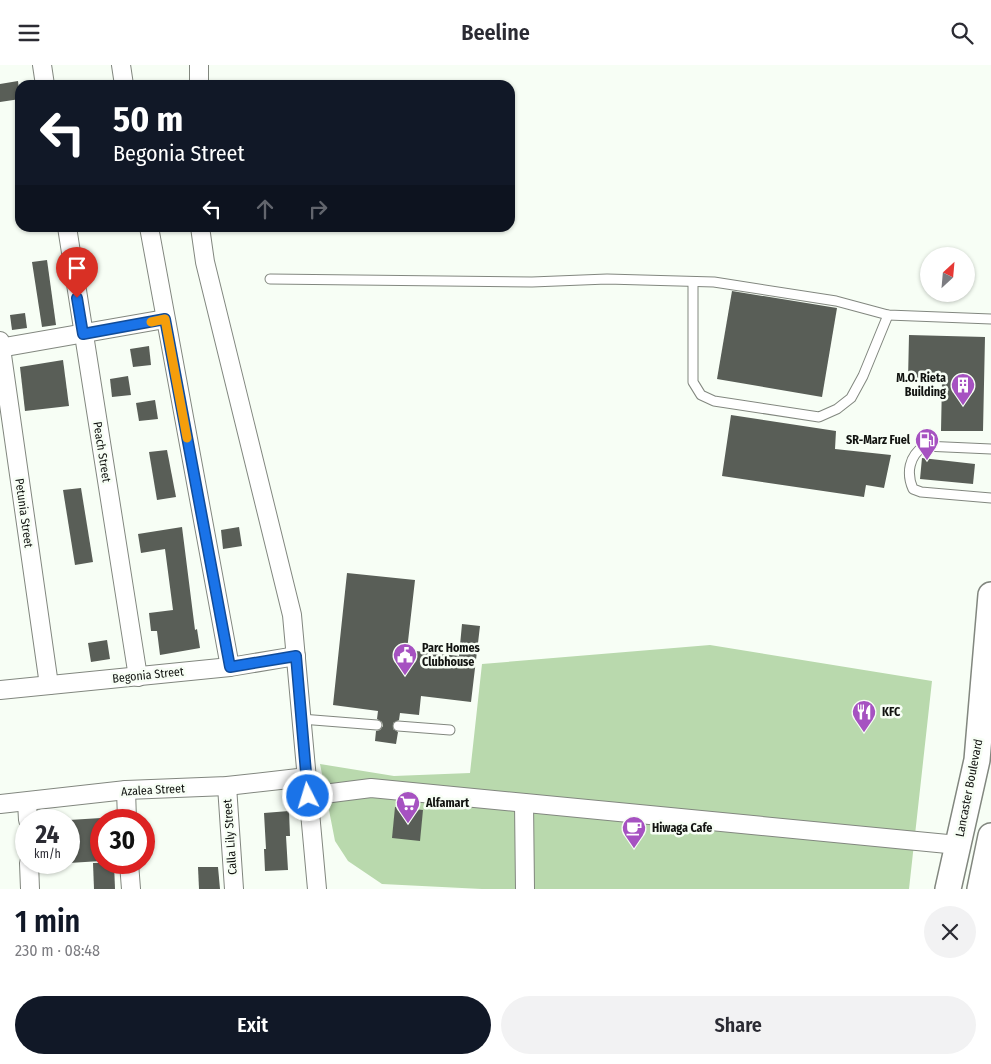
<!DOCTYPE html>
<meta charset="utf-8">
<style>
:root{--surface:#fff;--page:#f2f2f3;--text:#2b2b33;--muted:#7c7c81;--accent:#111827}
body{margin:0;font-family:"Fira Sans Condensed",sans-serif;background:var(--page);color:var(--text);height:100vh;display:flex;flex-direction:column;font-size:19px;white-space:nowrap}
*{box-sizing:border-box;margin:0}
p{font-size:16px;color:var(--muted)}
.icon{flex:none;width:28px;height:28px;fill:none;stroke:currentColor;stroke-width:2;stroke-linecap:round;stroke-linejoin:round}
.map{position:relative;height:824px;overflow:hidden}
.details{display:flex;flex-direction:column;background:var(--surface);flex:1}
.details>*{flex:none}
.guide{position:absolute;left:15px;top:15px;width:500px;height:152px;border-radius:15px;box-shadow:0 1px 4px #0004;background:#111827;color:#fff;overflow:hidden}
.needle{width:32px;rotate:26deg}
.buttons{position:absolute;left:920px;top:182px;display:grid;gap:10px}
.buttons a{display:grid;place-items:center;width:55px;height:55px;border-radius:50%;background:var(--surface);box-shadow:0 1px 4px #0004;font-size:25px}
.speed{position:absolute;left:15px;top:744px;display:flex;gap:10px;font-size:25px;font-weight:700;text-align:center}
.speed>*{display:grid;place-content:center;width:65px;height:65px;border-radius:50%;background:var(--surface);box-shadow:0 1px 4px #0004;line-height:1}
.speed small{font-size:12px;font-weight:400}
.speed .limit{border:8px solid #d22;background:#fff;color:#111}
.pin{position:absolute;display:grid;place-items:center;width:42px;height:42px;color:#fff;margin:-51px -21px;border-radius:50% 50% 50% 0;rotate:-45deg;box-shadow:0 0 5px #0007}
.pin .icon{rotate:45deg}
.me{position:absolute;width:55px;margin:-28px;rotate:355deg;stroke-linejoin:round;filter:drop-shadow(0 0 4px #0008)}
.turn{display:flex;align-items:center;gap:18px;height:105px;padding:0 15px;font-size:22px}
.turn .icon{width:65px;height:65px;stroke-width:2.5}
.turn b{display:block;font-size:35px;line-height:42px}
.lanes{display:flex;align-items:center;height:48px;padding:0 15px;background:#0003;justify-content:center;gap:25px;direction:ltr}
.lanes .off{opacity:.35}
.round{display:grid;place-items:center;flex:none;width:52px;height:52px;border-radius:26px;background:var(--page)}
.headline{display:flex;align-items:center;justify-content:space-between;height:85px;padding:0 15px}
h1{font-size:30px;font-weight:600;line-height:38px;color:var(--accent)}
.button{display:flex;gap:10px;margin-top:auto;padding:10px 15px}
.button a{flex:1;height:58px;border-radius:30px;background:var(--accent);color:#fff;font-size:20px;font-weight:600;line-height:58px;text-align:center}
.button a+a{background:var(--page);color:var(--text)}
header{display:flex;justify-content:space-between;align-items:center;height:65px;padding:0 15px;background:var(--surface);font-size:22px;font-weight:600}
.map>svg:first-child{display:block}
</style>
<header><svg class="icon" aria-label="menu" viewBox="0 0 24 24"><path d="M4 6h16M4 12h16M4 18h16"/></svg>Beeline<svg class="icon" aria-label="search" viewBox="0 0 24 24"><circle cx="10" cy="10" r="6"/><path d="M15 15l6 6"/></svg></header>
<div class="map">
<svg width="991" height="824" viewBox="0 0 991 824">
<rect width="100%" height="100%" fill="#f7fef5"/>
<polygon fill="#b9d9ad" points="710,580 932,616 909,824 482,824 382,819 348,796 335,776 320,699 394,711 470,708 482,599"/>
<g fill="#595e57">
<polygon points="18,16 20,34 0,37 0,19"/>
<polygon points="47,195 56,260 42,262 32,197"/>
<polygon points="732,226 837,243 822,332 717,314"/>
<polygon points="25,248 27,263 12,265 10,250"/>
<polygon points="909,270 985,272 983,366 941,366 942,316 908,315"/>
<polygon points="149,281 151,300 133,302 130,284"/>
<polygon points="63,295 69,341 25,346 20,302"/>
<polygon points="128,311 131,330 112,332 110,314"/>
<polygon points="155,335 158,354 139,356 136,338"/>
<polygon points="731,350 836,366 835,384 891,390 884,423 866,420 864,432 722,411"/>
<polygon points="167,385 176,432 157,435 149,387"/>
<polygon points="922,393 975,399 973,419 920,414"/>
<polygon points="81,423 93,497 75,500 63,425"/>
<polygon points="182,462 195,565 197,564 200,583 160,590 157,566 151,566 149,548 173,545 165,484 141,488 138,469"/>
<polygon points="239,462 242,481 223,484 221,465"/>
<polygon points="347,508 415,515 407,585 459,591 462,559 480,561 471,637 421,631 419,650 400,648 399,655 393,658 393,664 398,667 396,679 375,676 376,666 380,665 383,661 382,657 377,654 378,646 333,640"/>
<polygon points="107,575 110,594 91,597 88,578"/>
<polygon points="395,742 423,745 420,776 392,773"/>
<polygon points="289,746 290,771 286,771 288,805 265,806 264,784 266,784 264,748"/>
<polygon points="101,753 101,796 69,798 69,755"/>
<polygon points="93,798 114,798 115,824 94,824"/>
<polygon points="198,802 218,802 220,824 199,824"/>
</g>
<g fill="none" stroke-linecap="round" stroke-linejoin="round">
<g stroke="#82877f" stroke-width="11">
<g id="service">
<polyline points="270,214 532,217 607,214 714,217 836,236 888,250 991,254"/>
<polyline points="693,217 693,317 701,330 714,336 819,352 837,344 851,333 863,311 888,250"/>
<path d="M991,384L924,381C909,391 906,408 913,424L921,427L991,433"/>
<polyline points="301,654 377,660"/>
<polyline points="398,661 450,665"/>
</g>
</g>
<g stroke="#82877f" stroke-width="20">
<g id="minor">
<polyline points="42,0 45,20"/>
<polyline points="121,0 124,20"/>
<polyline points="199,20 199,0"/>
<polyline points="67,162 138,612"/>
<polyline points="149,162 230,602"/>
<polyline points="200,162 205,197 292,550 317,824"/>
<polyline points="0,276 49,620"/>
<polyline points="0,283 165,254"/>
<polyline points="0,625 230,602 296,591"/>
<polyline points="227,721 234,824"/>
<polyline points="126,725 127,755"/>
<polyline points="308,731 371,723 958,780"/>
<polyline points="27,737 28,755"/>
<polyline points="524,738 525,824"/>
<polyline points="0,739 126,725 227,721 307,712"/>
<polyline points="29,798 30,824"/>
<polyline points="129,798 131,824"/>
</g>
</g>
<g stroke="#82877f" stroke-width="28">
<g id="secondary">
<polyline points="948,824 977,695 991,530"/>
<polyline points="980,824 991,771"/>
</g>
</g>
<use href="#service" stroke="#fff" stroke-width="9"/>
<use href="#minor" stroke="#fff" stroke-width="18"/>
<use href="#secondary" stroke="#fff" stroke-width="25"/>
</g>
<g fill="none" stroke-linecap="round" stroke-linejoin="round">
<g stroke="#114b97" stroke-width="12">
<polyline id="route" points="77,233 83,269 165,254 230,602 296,591 308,731"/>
</g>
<use href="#route" stroke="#1a73e8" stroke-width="9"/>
<polyline stroke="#f59e0b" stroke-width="9" points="151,257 165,254 187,373"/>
</g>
<defs>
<g id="building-pin" transform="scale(1.25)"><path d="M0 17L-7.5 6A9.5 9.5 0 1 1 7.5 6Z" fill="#a652c1" stroke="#f7fef5"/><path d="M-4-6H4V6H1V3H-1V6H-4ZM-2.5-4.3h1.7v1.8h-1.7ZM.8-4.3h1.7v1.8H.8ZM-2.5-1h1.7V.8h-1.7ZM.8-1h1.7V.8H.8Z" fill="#fff"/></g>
<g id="fuel-pin" transform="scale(1.25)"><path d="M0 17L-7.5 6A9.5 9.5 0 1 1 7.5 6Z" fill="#a652c1" stroke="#f7fef5"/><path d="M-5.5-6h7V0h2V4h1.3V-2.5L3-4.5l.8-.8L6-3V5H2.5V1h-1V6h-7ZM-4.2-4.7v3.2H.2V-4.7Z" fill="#fff"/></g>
<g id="civic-pin" transform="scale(1.25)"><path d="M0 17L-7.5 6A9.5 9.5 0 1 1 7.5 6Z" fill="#a652c1" stroke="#f7fef5"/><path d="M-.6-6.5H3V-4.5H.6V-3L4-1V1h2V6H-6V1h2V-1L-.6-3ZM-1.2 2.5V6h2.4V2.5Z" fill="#fff"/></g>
<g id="restaurant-pin" transform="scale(1.25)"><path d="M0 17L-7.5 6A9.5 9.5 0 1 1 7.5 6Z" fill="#a652c1" stroke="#f7fef5"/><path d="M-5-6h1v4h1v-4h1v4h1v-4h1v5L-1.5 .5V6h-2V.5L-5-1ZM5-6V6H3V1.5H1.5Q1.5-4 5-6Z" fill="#fff"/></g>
<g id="supermarket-pin" transform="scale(1.25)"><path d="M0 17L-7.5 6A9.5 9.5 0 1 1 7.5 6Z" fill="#a652c1" stroke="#f7fef5"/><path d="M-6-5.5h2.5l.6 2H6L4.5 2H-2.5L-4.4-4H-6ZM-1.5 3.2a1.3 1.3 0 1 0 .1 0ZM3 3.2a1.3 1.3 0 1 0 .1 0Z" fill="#fff"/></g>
<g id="cafe-pin" transform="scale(1.25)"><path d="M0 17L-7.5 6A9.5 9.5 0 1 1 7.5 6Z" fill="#a652c1" stroke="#f7fef5"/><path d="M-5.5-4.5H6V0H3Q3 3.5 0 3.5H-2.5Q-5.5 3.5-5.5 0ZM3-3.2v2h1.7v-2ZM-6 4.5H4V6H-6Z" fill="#fff"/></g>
</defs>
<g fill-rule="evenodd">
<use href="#building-pin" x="963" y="320"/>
<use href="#fuel-pin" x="927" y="375"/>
<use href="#civic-pin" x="405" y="590"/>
<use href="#restaurant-pin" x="864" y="647"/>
<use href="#supermarket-pin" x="408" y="738"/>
<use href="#cafe-pin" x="634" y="763"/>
</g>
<g text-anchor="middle" stroke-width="5" stroke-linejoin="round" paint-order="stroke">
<g font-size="12" font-weight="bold" fill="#111310" stroke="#f7fef5" text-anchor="start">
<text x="946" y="317" text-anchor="end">M.O. Rieta<tspan x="946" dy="14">Building</tspan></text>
<text x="910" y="379" text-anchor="end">SR-Marz Fuel</text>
<text x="422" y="587">Parc Homes<tspan x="422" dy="14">Clubhouse</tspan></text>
<text x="882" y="651">KFC</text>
<text x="426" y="742">Alfamart</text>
<text x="652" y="767">Hiwaga Cafe</text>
</g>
<g font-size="12" fill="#111310" stroke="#f7fef5">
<text transform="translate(102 387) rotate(81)" y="4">Peach Street</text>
<text transform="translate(24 448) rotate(82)" y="4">Petunia Street</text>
<text transform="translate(148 610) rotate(-6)" y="4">Begonia Street</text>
<text transform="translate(969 723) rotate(-79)" y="4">Lancaster Boulevard</text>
<text transform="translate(153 725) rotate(-3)" y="4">Azalea Street</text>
<text transform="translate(230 772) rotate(-94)" y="4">Calla Lily Street</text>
</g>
</g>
</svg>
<div class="buttons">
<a><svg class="needle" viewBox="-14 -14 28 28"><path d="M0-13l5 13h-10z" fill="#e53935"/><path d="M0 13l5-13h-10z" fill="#7c7c81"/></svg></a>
</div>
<div class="speed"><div>24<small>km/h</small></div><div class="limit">30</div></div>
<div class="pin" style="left:77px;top:233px;background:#d93025"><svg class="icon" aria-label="arrive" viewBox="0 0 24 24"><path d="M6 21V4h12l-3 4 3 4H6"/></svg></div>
<svg class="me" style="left:308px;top:731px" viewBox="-20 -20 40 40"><circle r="17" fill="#1a73e8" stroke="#fff" stroke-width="3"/><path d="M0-11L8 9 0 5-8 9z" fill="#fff"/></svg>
<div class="guide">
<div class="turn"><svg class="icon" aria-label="left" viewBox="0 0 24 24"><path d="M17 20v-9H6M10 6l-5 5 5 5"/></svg><div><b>50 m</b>Begonia Street</div></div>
<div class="lanes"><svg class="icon" aria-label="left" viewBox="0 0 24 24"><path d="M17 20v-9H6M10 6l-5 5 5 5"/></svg><svg class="icon off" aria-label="ahead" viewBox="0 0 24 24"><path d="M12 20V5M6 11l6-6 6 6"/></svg><svg class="icon off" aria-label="right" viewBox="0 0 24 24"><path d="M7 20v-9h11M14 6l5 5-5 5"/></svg></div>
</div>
</div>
<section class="details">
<div class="headline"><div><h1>1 min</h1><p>230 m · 08:48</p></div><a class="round"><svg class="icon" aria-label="close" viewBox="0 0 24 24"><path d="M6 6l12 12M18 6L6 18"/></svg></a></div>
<div class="button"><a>Exit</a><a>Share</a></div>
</section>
